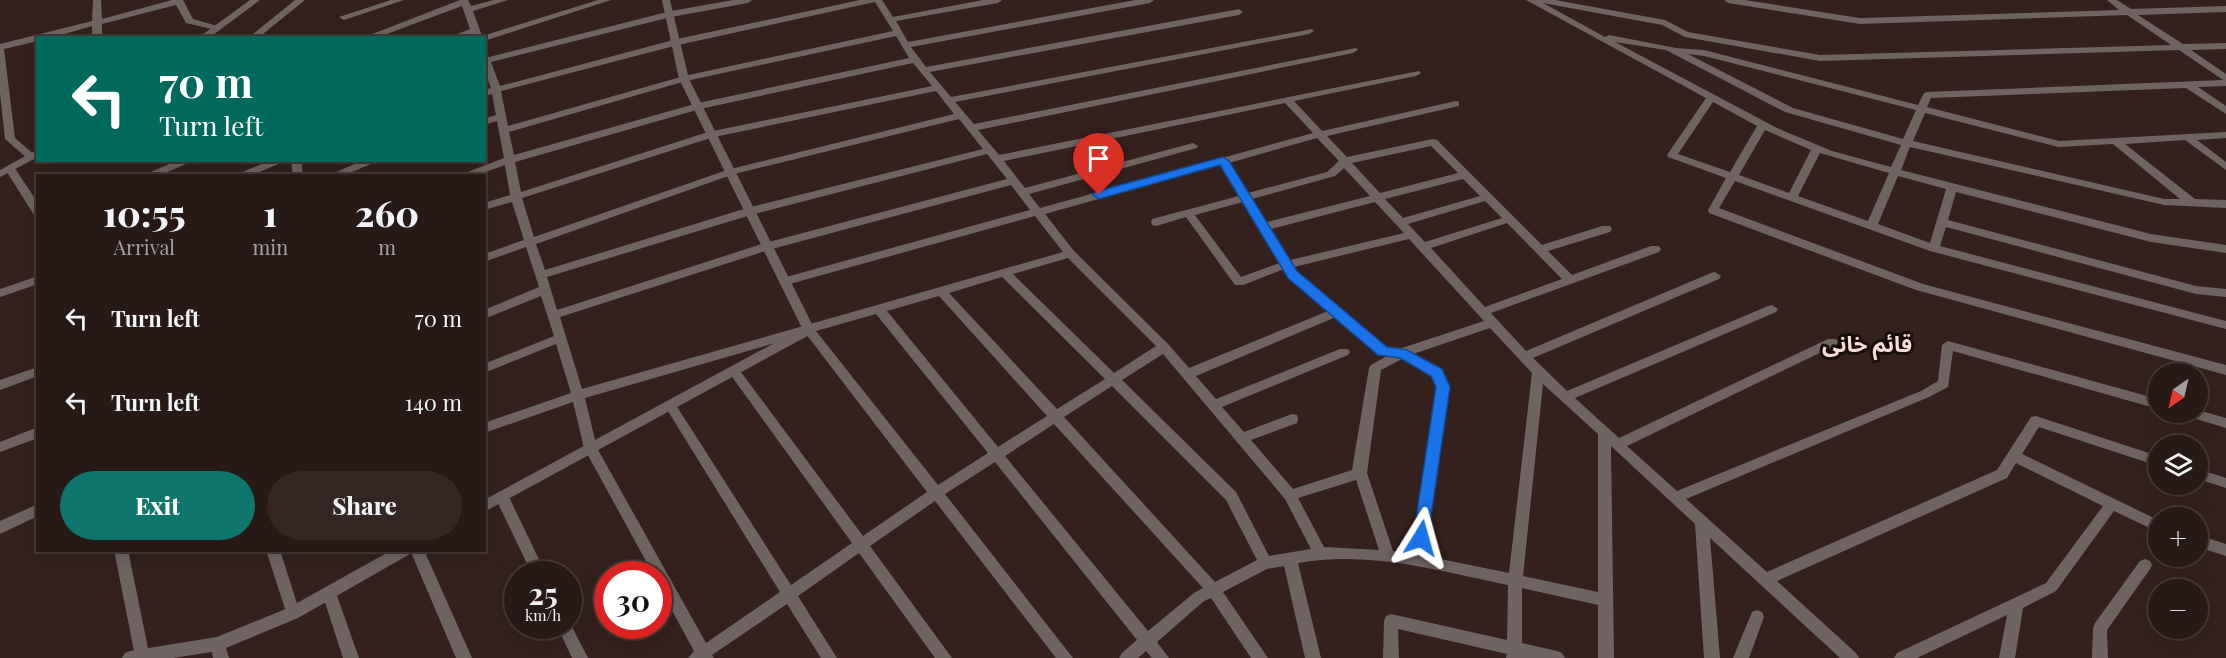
<!DOCTYPE html>
<meta charset="utf-8">
<style>
:root{--surface:#271916;--page:#332623;--text:#f1f3f6;--muted:#a4a0a1;--line:#433835;--accent:#0f766e}
body{margin:0;font-family:"Playfair Display","Noto Sans Arabic",serif;background:var(--page);color:var(--text);height:100vh;display:flex;flex-direction:column;font-size:22px;white-space:nowrap}
*{box-sizing:border-box;margin:0}
p{font-size:20px;color:var(--muted)}
.icon{flex:none;width:33px;height:33px;fill:none;stroke:currentColor;stroke-width:2;stroke-linecap:round;stroke-linejoin:round}
.map{position:relative;flex:1;overflow:hidden}
.side{position:absolute;left:36px;top:174px;width:450px;height:378px;display:flex;flex-direction:column;background:var(--surface);border-radius:0px;box-shadow:0 6px 24px #0002,0 0 0 2px var(--line)}
.side>*{flex:none}
.top-card{position:absolute;left:36px;top:36px;width:450px;height:126px;border-radius:0px;box-shadow:0 6px 24px #0002,0 0 0 2px var(--line);background:#00695c;color:#fff;overflow:hidden}
.needle{width:39px;rotate:214deg}
.tools{position:absolute;left:2148px;top:363px;display:grid;gap:12px}
.tools a{display:grid;place-items:center;width:60px;height:60px;border-radius:50%;background:var(--surface);box-shadow:0 6px 24px #0002,0 0 0 2px var(--line);font-size:30px}
.speed{position:absolute;left:504px;top:561px;display:flex;gap:12px;font-size:30px;font-weight:700;text-align:center}
.speed>*{display:grid;place-content:center;width:78px;height:78px;border-radius:50%;background:var(--surface);box-shadow:0 6px 24px #0002,0 0 0 2px var(--line);line-height:1}
.speed small{font-size:15px;font-weight:400}
.speed .limit{border:9px solid #d22;background:#fff;color:#111}
.pin{position:absolute;display:grid;place-items:center;width:51px;height:51px;color:#fff;margin:-62px -26px;border-radius:50% 50% 50% 0;rotate:-45deg;box-shadow:0 0 6px #0007}
.pin .icon{rotate:45deg}
.me{position:absolute;width:66px;margin:-33px;rotate:8deg;stroke-linejoin:round;filter:drop-shadow(0 0 4px #0008)}
.turn{display:flex;align-items:center;gap:21px;height:126px;padding:0 24px;font-size:27px}
.turn .icon{width:78px;height:78px;stroke-width:2.5}
.turn b{display:block;font-size:42px;line-height:51px}
.eta{display:flex;justify-content:space-evenly;align-items:center;height:102px;text-align:center}
.eta b{font-size:36px;font-weight:800;line-height:42px}
.action{display:flex;gap:12px;margin-top:auto;padding:12px 24px}
.action a{flex:1;height:69px;border-radius:36px;background:var(--accent);color:#fff;font-size:24px;font-weight:800;line-height:69px;text-align:center}
.action a+a{background:var(--page);color:var(--text)}
ul{padding:0;list-style:none}
li{display:flex;align-items:center;gap:18px;height:84px;padding:0 24px}
li div{flex:1}
li b{display:block;font-size:22px}
li em{font-style:normal}
.map>svg:first-child{display:block}
</style>
<div class="map">
<svg width="2226" height="658" viewBox="0 0 2226 658">
<rect width="100%" height="100%" fill="#34211d"/>
<g fill="none" stroke-linecap="round" stroke-linejoin="round">
<g fill="#6f6462" fill-rule="evenodd">
<polygon points="93,0 101,0 102,19 172,0 183,0 193,19 221,27 216,30 186,23 176,5 102,24 102,38 92,38 92,26 51,38 38,38 38,41 4,49 15,138 36,156 31,159 27,158 5,139 0,93 0,44 92,21"/>
<polygon points="295,0 305,0 258,38 248,38"/>
<polygon points="391,0 404,0 344,20 339,17"/>
<polygon points="460,0 468,0 471,6 494,0 508,0 473,11 482,36 598,0 611,0 484,41 484,38 473,38 472,34 462,38 447,38 470,29 462,6 376,38 362,38"/>
<path d="M733,0H752L748,3L671,17L491,62L500,86L677,39L860,0H882L893,17L983,0H1002L998,3L896,21L908,42L1135,0H1154L1150,3L911,47L926,67L1239,9L1243,12L1239,15L930,72L951,97L1312,29L1314,31L1309,34L955,102L974,124L1356,48L1358,50L1353,53L978,130L999,155L1419,71L1421,73L1416,76L1294,101L1322,131L1456,101L1459,102V106L1327,136L1347,157L1433,139L1437,140L1542,245L1602,226H1610L1612,229L1610,232L1548,251L1572,275L1651,246H1659L1661,249L1659,252L1491,313L1526,351L1711,273L1715,272L1721,276L1719,279L1533,358L1567,391L1768,306L1772,305L1778,309L1776,312L1575,398L1619,438L1828,339H1836L1838,342L1836,345L1627,446L1677,491L1921,391L1938,381L1942,345L1948,341L2158,399V409L1953,351L1948,387L1929,397L1686,499L1767,572L1997,470L2031,417L2036,416L2158,456V466L2039,427L2022,454L2158,520V532L2114,511L2056,591L2023,608L2015,658H1999L2007,615L1917,658H1894L1897,653L2046,583L2103,506L2016,463L2007,478L1777,581L1856,653L1859,658H1840L1710,538L1720,658H1704L1695,524L1611,446L1614,658H1598V605L1522,588V643L1557,651L1562,653L1565,658H1506L1507,654L1398,629L1399,658H1383L1384,621L1386,616L1391,614L1507,640L1508,585C1440,571 1368,550 1298,563L1321,658H1305L1284,566L1267,569L1223,592L1268,658H1251L1211,598L1204,601L1157,642L1169,658H1152L1146,651L1138,658H1119L1122,653L1137,640L995,462L945,494L1073,658H1056L935,501L870,546L952,658H935L859,553L798,596L837,658H821L787,604L712,655L714,658H688L694,651L658,585V574H653L584,448L573,402L484,433V423L571,393L556,344L484,373V364L554,336L541,296L484,319V310L539,287L526,247L484,262V254L524,240L512,202L484,210V203L510,195L505,165L474,176H457L504,158L497,121L484,125V119L496,115L492,94L484,96V90L491,88L484,70V52L489,57L671,11ZM875,2L893,31L684,76L508,126L501,91L678,45ZM896,36L909,58L698,103L514,155L509,132L686,81ZM913,63L932,86L708,132L521,192L515,162L700,109ZM936,91L954,114L727,170L534,237L522,198L714,137ZM1285,103L1313,133L1040,208L1029,194L1197,148L1198,146L1193,143L1025,188L1004,161ZM959,119L983,149L747,208L545,270L536,244L734,174ZM1317,138L1339,161L1327,172L1248,193L1229,163ZM1431,146L1458,173L1380,193L1352,163ZM987,154L1007,179L765,243L557,310L547,277L754,214ZM1220,165L1239,196L1152,219L1151,222L1152,225L1156,226L1186,217L1235,285H1243L1284,269L1289,277L1328,311L1189,368L1168,344L1074,251L1045,214ZM1344,168L1370,196L1267,222L1252,199L1335,176ZM1463,179L1480,196L1403,218L1385,199ZM1011,185L1030,210L786,277L780,281L786,285L1035,216L1063,252L582,389L560,317L772,249ZM1485,201L1502,218L1425,242L1408,224ZM1243,202L1280,263L1241,277L1195,215ZM1375,202L1404,233L1290,260L1271,229ZM1507,223L1562,279L1485,307L1431,248ZM1409,239L1484,321L1402,348L1386,347L1297,271L1294,267ZM1068,258L1156,346L1114,373L1013,274ZM1002,277L1105,379L1057,409L949,293ZM939,296L1047,416L998,447L887,311ZM876,314L988,453L938,485L816,331ZM1336,317L1379,354L1387,356L1371,365L1369,368L1352,470L1293,489L1251,440L1297,423L1298,419L1297,415L1292,414L1244,432L1222,407L1348,355L1350,352L1348,349H1340L1216,399L1196,376ZM1490,328L1532,373L1509,573L1426,556L1449,387L1440,370L1413,354ZM806,334L927,492L863,536L738,368H730L728,371L730,374L852,543L791,585L674,402H666L664,405L666,408L780,592L706,643L597,448L585,398ZM1163,354L1285,499L1311,549L1269,556L1236,492L1122,380ZM1402,359L1431,376L1437,387L1412,553L1393,551L1367,473L1381,370ZM1543,384L1598,434V592L1523,576ZM1112,386L1226,500L1257,560L1215,582L1064,417ZM1054,424L1203,588L1194,593L1148,631L1005,456ZM1356,480L1379,550L1324,547L1298,498Z"/>
<path d="M1526,0H1555L1665,20L1688,32L1820,55L2171,45L2127,15L1860,24L1728,3L1724,0H1745L1860,18L2119,10L2107,0H2117L2131,9L2226,6V12L2138,15L2183,44L2226,43V49L2191,50L2226,74V86L2198,87L2226,106V114L2186,88L1931,98L1927,107L2059,141L2226,132V138L2197,140L2226,162V170L2185,140L2125,144L2195,199L2226,200V208L2164,205L1910,147L1901,170L2151,234L2226,245V253L2151,242L1956,192L1948,220L2196,286L2226,289V297L2196,294L1946,227L1940,246L2226,321V329L1930,251L1735,181L1719,208L1923,284L2226,365V375L1916,290L1709,213L1708,210L1726,178L1668,157L1667,155L1706,98ZM1543,3L1662,25L1685,37L1820,61L2179,50L2223,80L1927,92L1924,93L1918,105L1704,50L1676,48L1609,35L1605,37ZM1615,42L1666,50L1785,112L1901,145L1891,167L1832,151L1777,128ZM1688,54L1704,56L1916,110L1903,139L1793,108ZM1713,102L1757,126L1730,172L1678,154ZM1925,113L2059,147L2113,144L2180,199H2164L1913,141ZM1765,130L1811,150L1789,193L1739,175ZM1820,153L1889,173L1868,221L1798,196ZM1898,176L1946,189L1930,243L1878,224Z"/>
<polygon points="179,160 195,160 158,176 141,176"/>
<polygon points="271,160 288,160 250,176 233,176"/>
<polygon points="291,160 301,160 303,176 293,176"/>
<polygon points="364,160 380,160 343,176 327,176"/>
<polygon points="10,166 14,167 38,203 38,215 34,215 5,169"/>
<polygon points="38,276 38,284 0,297 0,289"/>
<polygon points="38,367 38,376 0,390 0,380"/>
<polygon points="2198,410 2226,418 2226,428 2183,415 2182,412 2198,412"/>
<polygon points="38,427 38,438 0,452 0,442"/>
<polygon points="2198,469 2226,478 2226,488 2198,479"/>
<polygon points="502,491 507,493 546,574 532,574 495,497 497,493"/>
<polygon points="38,504 38,516 0,534 0,521"/>
<polygon points="2198,535 2226,544 2226,556 2198,547"/>
<polygon points="114,550 128,550 150,658 136,658 135,656"/>
<polygon points="266,550 280,550 300,613 298,618 293,619 288,618"/>
<polygon points="410,550 424,550 472,658 456,658"/>
<polygon points="2145,559 2150,561 2152,565 2150,569 2107,630 2108,658 2092,658 2093,628 2095,623 2140,561"/>
<polygon points="329,587 334,589 336,593 359,658 343,658 322,593 324,589"/>
<polygon points="1757,610 1762,612 1764,617 1749,658 1733,658 1752,612"/>
<polygon points="568,621 569,621 588,658 572,658 557,626 568,626"/>
</g>
<g fill="#6f6462" fill-rule="evenodd">
<polygon points="250,0 260,0 209,38 198,38"/>
<polygon points="662,0 670,0 689,79 815,330 813,333 484,512 484,500 802,328 679,79"/>
<polygon points="38,149 38,157 0,177 0,170"/>
<polygon points="392,550 412,550 410,554 298,618 226,648 229,658 213,658 212,652 173,658 122,658 125,653 130,651 217,637 288,608"/>
</g>
</g>
<polygon fill="#1a73e8" stroke="#114b97" stroke-width="1.5" points="1223,157 1229,161 1297,271 1387,347 1407,350 1442,369 1450,387 1427,543 1421,545 1415,543 1413,538 1436,387 1431,376 1400,358 1378,355 1288,278 1220,165 1099,199 1093,195 1095,192"/>
<g text-anchor="middle" stroke-width="6" stroke-linejoin="round" paint-order="stroke">
<g font-size="22" font-weight="bold" fill="#f7dbd6" stroke="#160d0b">
<text x="1867" y="352">قائم خانى</text>
</g>
</g>
</svg>
<div class="tools">
<a><svg class="needle" viewBox="-14 -14 28 28"><path d="M0-13l5 13h-10z" fill="#e53935"/><path d="M0 13l5-13h-10z" fill="#a4a0a1"/></svg></a>
<a><svg class="icon" aria-label="layers" viewBox="0 0 24 24"><path d="M12 4l9 5-9 5-9-5zM3 14l9 5 9-5"/></svg></a>
<a>+</a>
<a>−</a>
</div>
<div class="speed"><div>25<small>km/h</small></div><div class="limit">30</div></div>
<div class="pin" style="left:1099px;top:195px;background:#d93025"><svg class="icon" aria-label="arrive" viewBox="0 0 24 24"><path d="M6 21V4h12l-3 4 3 4H6"/></svg></div>
<svg class="me" style="left:1421px;top:538px" viewBox="-20 -20 40 40"><path d="M0-17L14 15 0 8-14 15z" fill="#1a73e8" stroke="#fff" stroke-width="4"/></svg>
<div class="top-card">
<div class="turn"><svg class="icon" aria-label="left" viewBox="0 0 24 24"><path d="M17 20v-9H6M10 6l-5 5 5 5"/></svg><div><b>70 m</b>Turn left</div></div>
</div>
<section class="side">
<div class="eta">
<div><b>10:55</b><p>Arrival</p></div>
<div><b>1</b><p>min</p></div>
<div><b>260</b><p>m</p></div>
</div>
<ul>
<li><svg class="icon" aria-label="left" viewBox="0 0 24 24"><path d="M17 20v-9H6M10 6l-5 5 5 5"/></svg><div><b>Turn left</b></div><em>70 m</em></li>
<li><svg class="icon" aria-label="left" viewBox="0 0 24 24"><path d="M17 20v-9H6M10 6l-5 5 5 5"/></svg><div><b>Turn left</b></div><em>140 m</em></li>
</ul>
<div class="action"><a>Exit</a><a>Share</a></div>
</section>
</div>
